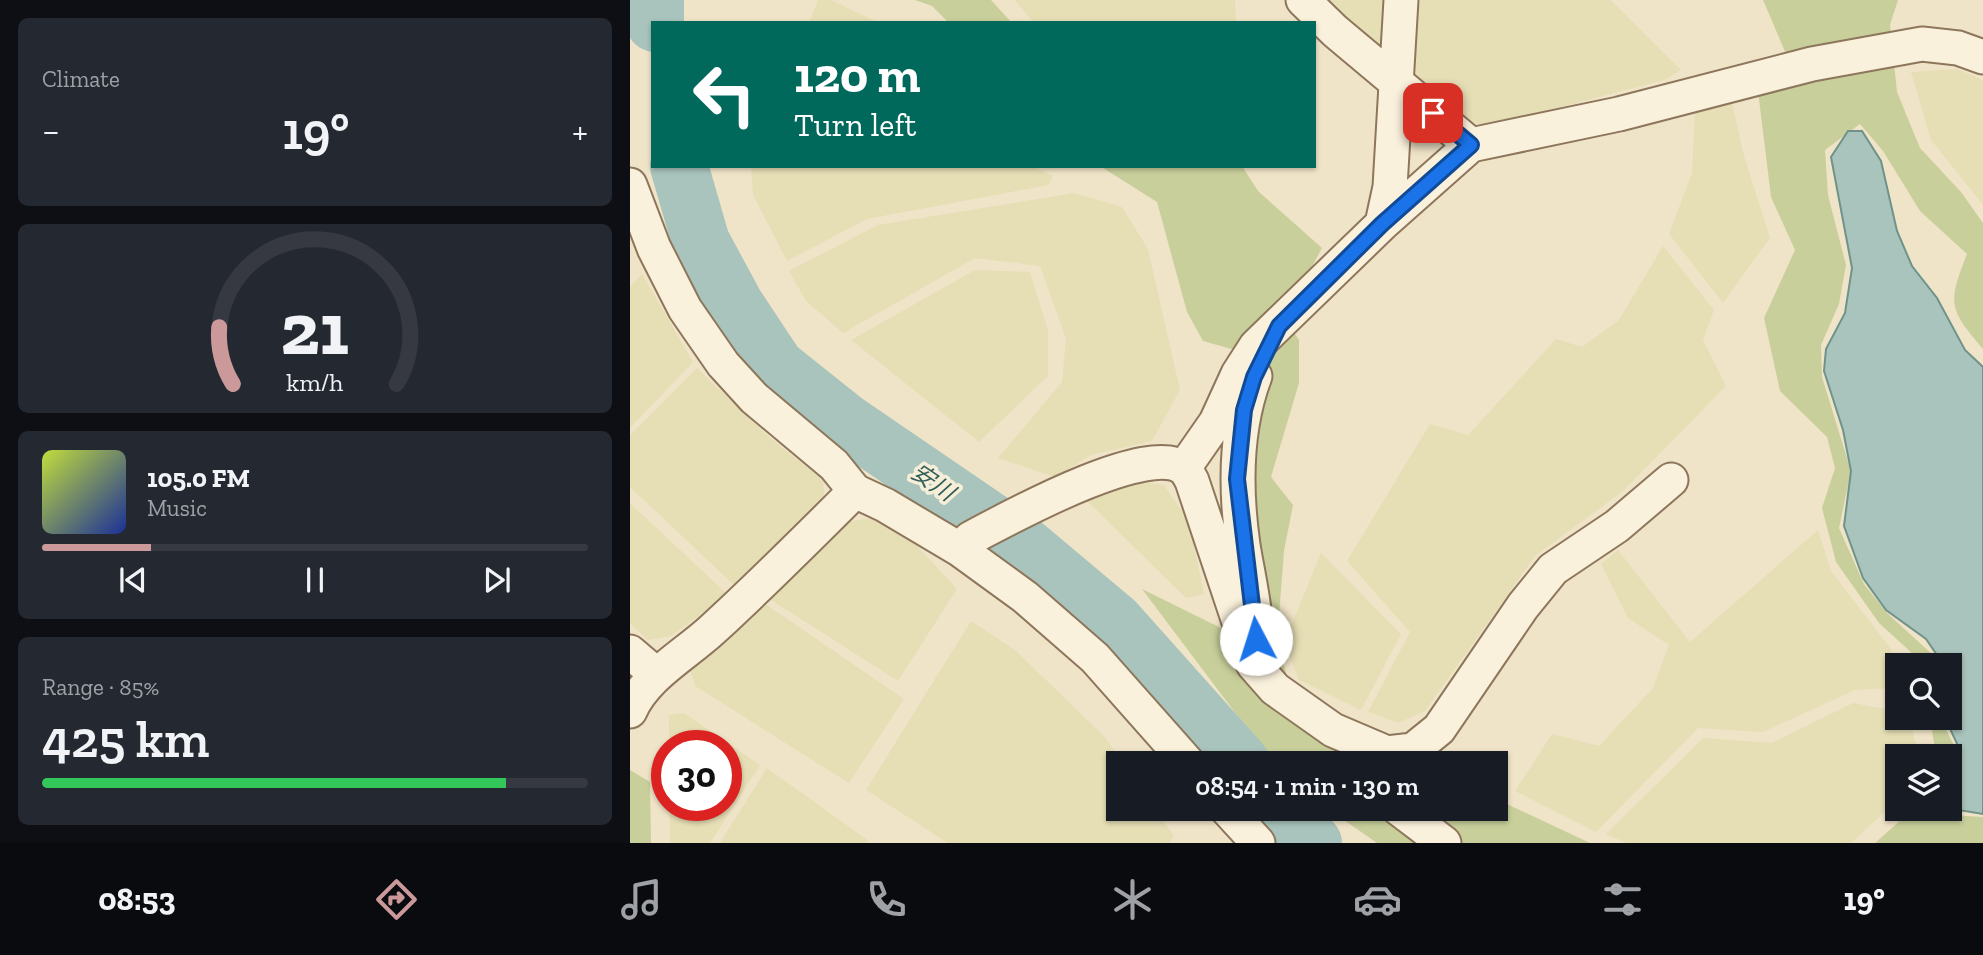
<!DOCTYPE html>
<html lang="en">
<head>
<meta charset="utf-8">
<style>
  body { margin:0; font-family:"Zilla Slab","Noto Sans JP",serif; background:#242831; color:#f1f3f6; height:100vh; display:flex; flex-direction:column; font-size:26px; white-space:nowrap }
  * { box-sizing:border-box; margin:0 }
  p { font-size:23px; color:#9ea1a6 }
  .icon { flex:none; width:38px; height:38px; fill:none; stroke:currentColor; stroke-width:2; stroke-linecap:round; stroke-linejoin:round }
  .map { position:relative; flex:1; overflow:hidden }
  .sheet { display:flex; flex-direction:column; gap:18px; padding:18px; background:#0d0f14; width:630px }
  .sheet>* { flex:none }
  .hud { position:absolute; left:21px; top:21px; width:665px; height:147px; border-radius:0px; box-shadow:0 2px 5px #0004; background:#00695c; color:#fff; overflow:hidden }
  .buttons { position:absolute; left:1255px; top:653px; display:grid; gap:14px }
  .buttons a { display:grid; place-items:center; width:77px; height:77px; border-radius:0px; background:#171b24; box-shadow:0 2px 5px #0004; font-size:35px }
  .speed { position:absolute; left:21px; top:730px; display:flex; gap:14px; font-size:35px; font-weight:700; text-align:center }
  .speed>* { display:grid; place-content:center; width:91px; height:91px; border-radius:50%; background:#171b24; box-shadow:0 2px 5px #0004; line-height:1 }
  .speed .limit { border:10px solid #d22; background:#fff; color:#111 }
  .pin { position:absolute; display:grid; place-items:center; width:60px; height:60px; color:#fff; margin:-30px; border-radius:14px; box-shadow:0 4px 10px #0006 }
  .me { position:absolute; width:77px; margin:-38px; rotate:355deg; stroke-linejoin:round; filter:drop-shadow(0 0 5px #0008) }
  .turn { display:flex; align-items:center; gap:24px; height:147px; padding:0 28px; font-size:32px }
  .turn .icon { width:91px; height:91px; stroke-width:2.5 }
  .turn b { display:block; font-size:49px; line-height:60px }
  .big { font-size:52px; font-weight:600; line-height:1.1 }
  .sheet .tile { flex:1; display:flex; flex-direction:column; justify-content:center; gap:10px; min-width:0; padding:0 24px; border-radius:10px; background:#242831 }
  .sheet .dial { align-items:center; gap:0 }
  .dial svg { height:182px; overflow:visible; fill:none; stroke:#363941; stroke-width:7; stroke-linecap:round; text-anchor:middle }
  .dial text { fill:#f1f3f6; stroke:none }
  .song { display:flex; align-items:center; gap:21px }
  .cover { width:84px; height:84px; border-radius:10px; background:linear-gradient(135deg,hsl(70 70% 55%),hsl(230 70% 35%)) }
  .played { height:7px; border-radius:4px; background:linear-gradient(90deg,#cc999b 20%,#363941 20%) }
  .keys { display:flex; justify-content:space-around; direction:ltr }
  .heat { display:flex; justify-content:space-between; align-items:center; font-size:38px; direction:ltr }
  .charge { height:10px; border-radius:5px; background:linear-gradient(90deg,#34c759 85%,#363941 0) }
  .trip { position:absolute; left:476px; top:751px; width:402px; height:70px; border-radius:0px; background:#171b24; box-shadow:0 2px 5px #0004; font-weight:600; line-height:70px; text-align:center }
  .menu { display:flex; height:112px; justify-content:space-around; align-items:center; background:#090b0e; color:#9ea1a6 }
  .menu .icon { width:49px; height:49px }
  .menu .on { color:#cc999b }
  .menu b { font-size:32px; color:#f1f3f6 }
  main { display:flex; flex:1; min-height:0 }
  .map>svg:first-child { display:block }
</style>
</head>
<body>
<main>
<section class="sheet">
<div class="tile"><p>Climate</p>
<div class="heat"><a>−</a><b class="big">19°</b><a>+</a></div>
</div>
<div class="tile dial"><svg viewBox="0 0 100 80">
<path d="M14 69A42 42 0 1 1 86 69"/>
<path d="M14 69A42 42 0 0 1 8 44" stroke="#cc999b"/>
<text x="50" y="56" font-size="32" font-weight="700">21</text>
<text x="50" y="72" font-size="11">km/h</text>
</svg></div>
<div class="tile">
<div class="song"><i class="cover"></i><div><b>105.0 FM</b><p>Music</p></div></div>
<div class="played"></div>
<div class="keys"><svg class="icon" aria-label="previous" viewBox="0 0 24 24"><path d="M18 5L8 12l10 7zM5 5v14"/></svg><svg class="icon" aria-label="pause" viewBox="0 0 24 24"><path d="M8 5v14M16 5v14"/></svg><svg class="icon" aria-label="next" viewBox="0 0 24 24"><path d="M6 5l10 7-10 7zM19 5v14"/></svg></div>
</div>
<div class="tile"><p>Range · 85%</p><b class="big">425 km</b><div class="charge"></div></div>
</section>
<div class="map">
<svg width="1353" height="843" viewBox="0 0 1353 843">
  <rect width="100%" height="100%" fill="#f0e4c8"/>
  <path fill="#e6deb5" d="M 188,0 L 201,0 L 249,23 L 179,23 Z
    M 385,0 L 605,0 L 606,23 L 404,23 Z
    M 696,0 L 760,0 L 758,45 L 744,46 Z
    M 790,0 L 981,0 L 1051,70 L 1034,80 L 863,125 L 846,124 L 789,85 L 782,69 Z
    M 1327,69 L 1353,80 L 1353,205 L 1301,140 L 1281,72 Z
    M 1102,103 L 1114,156 L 1140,238 L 1093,303 L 1039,234 L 1062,173 L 1065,113 Z
    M 121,166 L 402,166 L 423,176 L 419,185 L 237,219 L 157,261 L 123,195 Z
    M 444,193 L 492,207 L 518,249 L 550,390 L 522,441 L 461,455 L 425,477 L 368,458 L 432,382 L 436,339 L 410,266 L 345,258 L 213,333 L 176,301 L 159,271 L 248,225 Z
    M 1033,246 L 1084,310 L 1073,340 L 1096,386 L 993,491 L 905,556 L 795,711 L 768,723 L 738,712 L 780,632 L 717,561 L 800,424 L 838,435 L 926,339 L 952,347 L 989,320 Z
    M 345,270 L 400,272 L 418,330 L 418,376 L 349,442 L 221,340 Z
    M 12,274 L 63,362 L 0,428 L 0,287 Z
    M 67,368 L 139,437 L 193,480 L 194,496 L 145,552 L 105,586 L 0,487 L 0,435 Z
    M 502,481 L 534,485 L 559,521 L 574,594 L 556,598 L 457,501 Z
    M 0,503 L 98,595 L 41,636 L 18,640 L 0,623 Z
    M 243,518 L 276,534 L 327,589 L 268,681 L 138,598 L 213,522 Z
    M 1188,530 L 1201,571 L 1261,649 L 1267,688 L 1225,690 L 1133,732 L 1068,728 L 966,832 L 885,791 L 922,734 L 969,746 L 1023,688 L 1039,645 L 998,618 L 971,564 L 988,550 L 1060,642 Z
    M 691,553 L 771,634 L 731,710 L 669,680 L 654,643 Z
    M 134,603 L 274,699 L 219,783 L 65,686 L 58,664 Z
    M 341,621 L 385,650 L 475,737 L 493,763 L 488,763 L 488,808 L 525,809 L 544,836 L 540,843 L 318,843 L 236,790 Z
    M 1223,703 L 1267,711 L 1267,718 L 1279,718 L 1289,754 L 1267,756 L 1267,801 L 1221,843 L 997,843 L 976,834 L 1073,738 L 1142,743 Z
    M 54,713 L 130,765 L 80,843 L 40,843 L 40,805 L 96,805 L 96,746 L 39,745 L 39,715 Z
    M 137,768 L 239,841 L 237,843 L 90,843 Z"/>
  <path fill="#c9cf9b" d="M 285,0 L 361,0 L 382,23 L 319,23 L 302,6 Z
    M 1133,0 L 1268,0 L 1260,25 L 1267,92 L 1290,148 L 1331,192 L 1353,223 L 1353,349 C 1319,309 1317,304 1337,254 L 1290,211 L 1253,151 L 1230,124 L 1195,150 L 1198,195 L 1216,265 L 1209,304 L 1191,345 L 1192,377 L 1221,471 L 1209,528 L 1234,584 L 1257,613 L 1303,655 L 1304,665 L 1286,665 L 1283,654 L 1249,623 L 1206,562 L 1192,508 L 1205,468 L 1197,437 L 1150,391 L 1134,318 L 1165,250 L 1141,197 L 1128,91 L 1165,75 Z
    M 470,166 L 612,166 L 628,191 L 692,248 L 654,318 L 669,340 L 669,383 L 641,477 L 663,505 L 654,551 L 647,642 L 659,683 L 659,707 L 792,763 L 643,763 L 512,589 L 593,629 L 611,603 L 596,473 L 638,365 L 605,350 L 573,341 L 557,312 L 527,202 Z
    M 1300,718 L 1310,718 L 1327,751 L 1320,790 L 1320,756 L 1306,756 Z
    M 0,770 L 20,782 L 21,843 L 0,843 Z
    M 866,799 L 960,843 L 747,843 L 698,809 L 866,808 Z
    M 1320,808 L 1321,815 L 1353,817 L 1353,843 L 1245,843 L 1283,809 Z"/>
  <path fill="#a9c4bc" stroke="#6f938a" stroke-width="2" d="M 1218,131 L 1232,131 L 1251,161 L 1267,231 L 1282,266 L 1307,298 L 1335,350 L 1353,367 L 1353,814 L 1322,809 L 1322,784 L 1330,750 L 1315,718 L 1320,718 L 1320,665 L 1309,665 L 1309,658 L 1296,639 L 1256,610 L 1233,578 L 1214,526 L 1221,471 L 1213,430 L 1194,371 L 1196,349 L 1215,313 L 1222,268 L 1201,157 Z"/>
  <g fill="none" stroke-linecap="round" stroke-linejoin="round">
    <path stroke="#a9c4bc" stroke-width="58" d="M 25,0 L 25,23
      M 49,166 L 71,242 L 105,305 L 146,367 L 215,422 L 385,538 L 485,622 L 611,763
      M 651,808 L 683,843"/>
    <g stroke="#8d765c" stroke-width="37">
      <path id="minor" d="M 673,0 L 705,31 L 841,145
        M 0,185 L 24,248 L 55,309 L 93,364 L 124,398 L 204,465 L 225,491 L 255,505 L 329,549 L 395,597 L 465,658 L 558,763
        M 752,224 L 760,187 L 771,0
        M 625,376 C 605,429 605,489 613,545 C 617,570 623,595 625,619
        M 554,468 L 586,422 L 608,374 L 626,346 L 752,224 L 841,145 L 989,114 L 1182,64 L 1292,44 L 1328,48 L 1353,57
        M 329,549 L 341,538 C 377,519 518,441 553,468 C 557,471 560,477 562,481 L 623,664 L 645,689 L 703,730 L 757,753 L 783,750 L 809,729 L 893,606 L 923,569 L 987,526 L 1041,480
        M 0,652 L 27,675
        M 0,711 C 15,676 55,655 83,629 C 131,585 178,538 225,491
        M 596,808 L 628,843
        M 768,808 L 814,843"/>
    </g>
    <use href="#minor" stroke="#faf1dc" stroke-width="33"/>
  </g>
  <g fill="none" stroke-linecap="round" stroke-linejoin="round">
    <g stroke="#114b97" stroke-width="18">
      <path id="route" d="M 626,639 L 607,479 L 614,410 L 624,377 L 649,326 L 752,224 L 841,145 L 803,113"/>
    </g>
    <use href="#route" stroke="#1a73e8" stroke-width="12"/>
  </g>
  <g text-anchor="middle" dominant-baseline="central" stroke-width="7" stroke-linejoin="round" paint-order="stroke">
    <g font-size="23" font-style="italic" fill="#2f5d5a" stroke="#f7eed8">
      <text transform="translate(303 482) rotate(34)">安川</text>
    </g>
  </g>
</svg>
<div class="buttons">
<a><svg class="icon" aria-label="search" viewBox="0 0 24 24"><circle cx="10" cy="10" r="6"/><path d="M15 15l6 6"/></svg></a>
<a><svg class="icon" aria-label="layers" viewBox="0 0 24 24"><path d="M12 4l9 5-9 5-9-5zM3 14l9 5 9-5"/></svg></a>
</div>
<div class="speed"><div class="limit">30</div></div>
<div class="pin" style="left:803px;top:113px;background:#d93025"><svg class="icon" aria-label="arrive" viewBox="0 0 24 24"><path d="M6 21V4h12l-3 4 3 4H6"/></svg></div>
<svg class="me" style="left:626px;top:639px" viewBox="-20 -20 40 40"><circle r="19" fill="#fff"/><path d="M0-13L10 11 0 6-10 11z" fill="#1a73e8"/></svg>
<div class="trip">08:54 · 1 min · 130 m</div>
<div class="hud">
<div class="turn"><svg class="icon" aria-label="left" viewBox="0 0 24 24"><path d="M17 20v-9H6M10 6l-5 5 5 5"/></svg><div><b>120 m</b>Turn left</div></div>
</div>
</div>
</main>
<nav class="menu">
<b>08:53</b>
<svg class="icon on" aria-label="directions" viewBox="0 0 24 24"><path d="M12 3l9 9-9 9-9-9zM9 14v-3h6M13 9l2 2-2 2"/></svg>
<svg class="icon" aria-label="music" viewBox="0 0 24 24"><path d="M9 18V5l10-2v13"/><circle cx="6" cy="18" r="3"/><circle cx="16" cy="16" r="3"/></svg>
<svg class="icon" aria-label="phone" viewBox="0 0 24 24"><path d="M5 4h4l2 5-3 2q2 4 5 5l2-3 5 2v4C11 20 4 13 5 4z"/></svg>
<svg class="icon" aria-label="climate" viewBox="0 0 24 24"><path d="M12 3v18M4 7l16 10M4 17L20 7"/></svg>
<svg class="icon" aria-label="car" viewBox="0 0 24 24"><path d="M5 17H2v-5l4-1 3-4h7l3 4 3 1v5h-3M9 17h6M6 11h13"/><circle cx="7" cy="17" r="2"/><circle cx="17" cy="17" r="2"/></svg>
<svg class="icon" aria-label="filters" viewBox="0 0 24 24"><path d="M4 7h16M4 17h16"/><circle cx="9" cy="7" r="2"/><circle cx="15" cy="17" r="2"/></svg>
<b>19°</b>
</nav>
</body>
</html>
